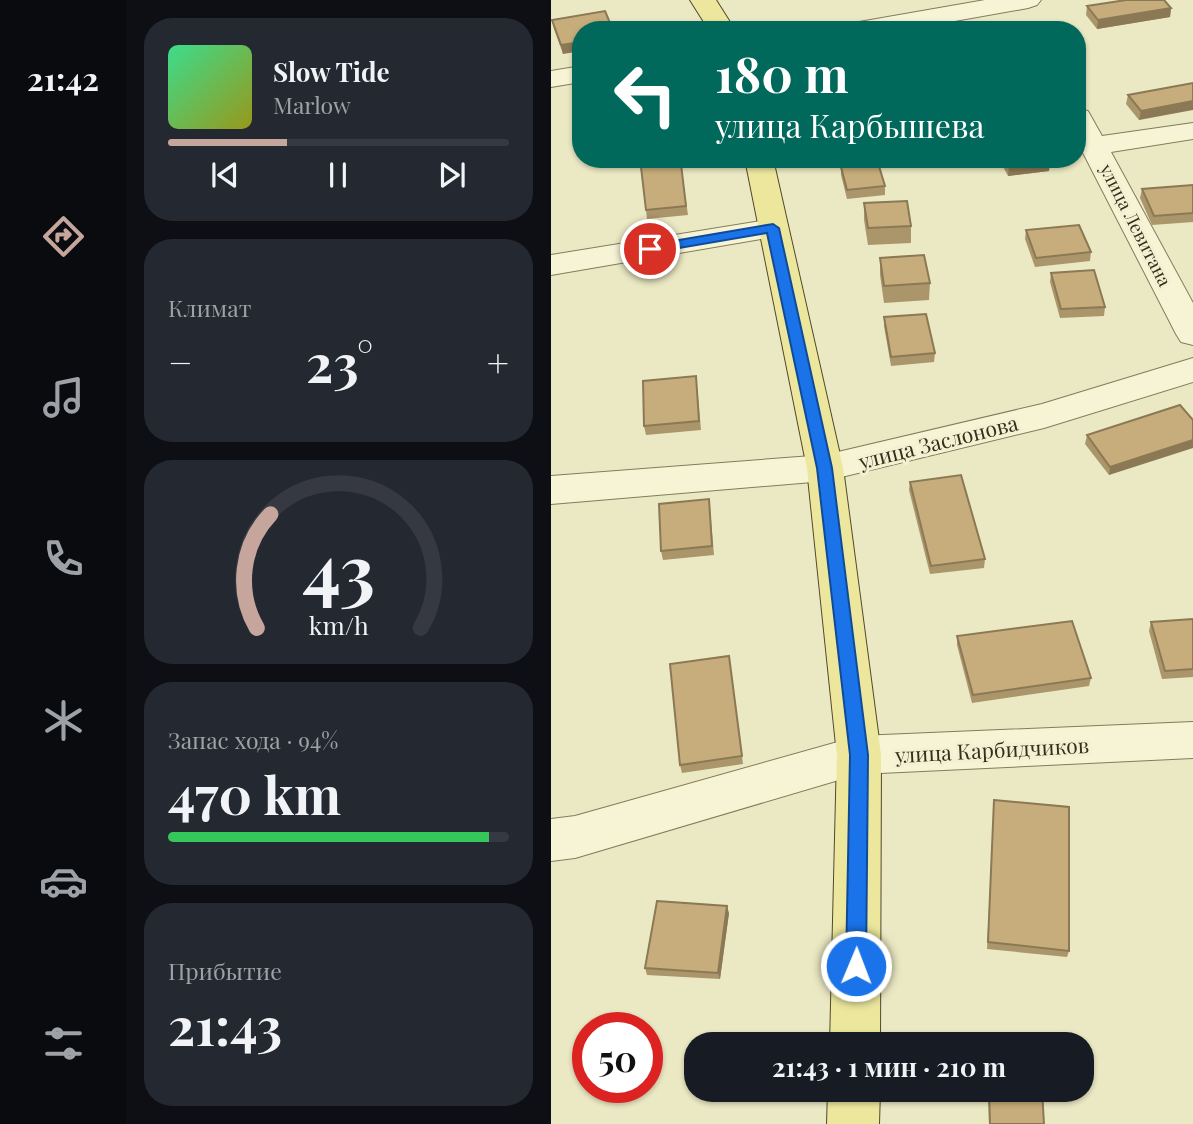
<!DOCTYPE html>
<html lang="ru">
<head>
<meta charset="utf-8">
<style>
  body { margin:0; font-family:"Playfair Display",serif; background:#242831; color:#f1f3f6; height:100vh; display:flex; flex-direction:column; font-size:26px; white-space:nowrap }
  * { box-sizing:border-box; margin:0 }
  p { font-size:23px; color:#9ea1a6 }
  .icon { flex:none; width:38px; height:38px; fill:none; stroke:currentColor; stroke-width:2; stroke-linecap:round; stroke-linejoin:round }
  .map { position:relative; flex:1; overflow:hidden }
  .side { display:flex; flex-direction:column; gap:18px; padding:18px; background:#0d0f14; width:425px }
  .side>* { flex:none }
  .banner { position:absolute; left:21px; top:21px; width:514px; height:147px; border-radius:28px; box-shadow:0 2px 5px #0004; background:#00695c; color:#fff; overflow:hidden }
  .speed { position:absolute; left:21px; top:1012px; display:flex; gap:14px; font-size:35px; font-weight:700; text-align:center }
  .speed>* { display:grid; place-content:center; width:91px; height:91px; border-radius:50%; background:#171b24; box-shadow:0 2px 5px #0004; line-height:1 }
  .speed .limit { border:10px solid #d22; background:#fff; color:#111 }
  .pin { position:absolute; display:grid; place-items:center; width:60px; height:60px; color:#fff; margin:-30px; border:4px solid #fff; border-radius:50%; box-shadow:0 2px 7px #0007 }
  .me { position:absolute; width:77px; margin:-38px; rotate:1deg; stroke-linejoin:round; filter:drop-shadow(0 0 5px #0008) }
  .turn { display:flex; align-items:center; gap:24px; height:147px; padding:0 28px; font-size:32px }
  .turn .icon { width:91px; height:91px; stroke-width:2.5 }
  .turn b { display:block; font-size:49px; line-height:60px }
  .big { font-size:52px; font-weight:700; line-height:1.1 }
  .side .card { flex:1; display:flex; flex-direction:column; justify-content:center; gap:10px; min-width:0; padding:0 24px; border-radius:28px; background:#242831 }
  .side .dial { align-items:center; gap:0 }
  .dial svg { height:182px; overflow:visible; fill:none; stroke:#363941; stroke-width:7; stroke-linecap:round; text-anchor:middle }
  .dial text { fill:#f1f3f6; stroke:none }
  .song { display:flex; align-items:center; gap:21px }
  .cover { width:84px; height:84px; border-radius:10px; background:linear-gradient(135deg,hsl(150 70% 55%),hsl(60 70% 35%)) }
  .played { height:7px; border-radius:4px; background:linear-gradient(90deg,#c5a59c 35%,#363941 35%) }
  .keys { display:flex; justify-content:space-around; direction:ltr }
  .heat { display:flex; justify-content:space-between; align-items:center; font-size:38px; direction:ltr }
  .charge { height:10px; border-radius:5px; background:linear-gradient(90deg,#34c759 94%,#363941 0) }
  .trip { position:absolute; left:133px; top:1032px; width:410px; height:70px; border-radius:28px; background:#171b24; box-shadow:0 2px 5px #0004; font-weight:700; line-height:70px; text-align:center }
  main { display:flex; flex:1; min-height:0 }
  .tabs { display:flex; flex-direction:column; width:126px; justify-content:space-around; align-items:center; background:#090b0e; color:#9ea1a6 }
  .tabs .icon { width:49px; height:49px }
  .tabs .on { color:#c5a59c }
  .tabs b { font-size:32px; color:#f1f3f6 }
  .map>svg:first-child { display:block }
</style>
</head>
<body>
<main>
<nav class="tabs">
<b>21:42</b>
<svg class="icon on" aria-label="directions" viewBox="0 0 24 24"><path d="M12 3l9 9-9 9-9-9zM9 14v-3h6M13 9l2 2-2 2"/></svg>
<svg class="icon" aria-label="music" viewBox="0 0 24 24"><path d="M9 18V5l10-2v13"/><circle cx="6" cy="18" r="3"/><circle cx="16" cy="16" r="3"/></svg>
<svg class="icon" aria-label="phone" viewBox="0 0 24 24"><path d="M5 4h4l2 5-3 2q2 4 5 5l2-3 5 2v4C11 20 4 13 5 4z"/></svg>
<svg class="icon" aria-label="climate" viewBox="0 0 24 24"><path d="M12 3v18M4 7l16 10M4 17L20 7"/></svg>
<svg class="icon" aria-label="car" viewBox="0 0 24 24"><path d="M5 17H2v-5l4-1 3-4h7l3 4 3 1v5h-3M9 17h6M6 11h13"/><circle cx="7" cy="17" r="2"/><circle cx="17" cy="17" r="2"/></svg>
<svg class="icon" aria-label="filters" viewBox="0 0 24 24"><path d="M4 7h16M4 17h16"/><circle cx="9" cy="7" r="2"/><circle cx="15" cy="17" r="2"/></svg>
</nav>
<section class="side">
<div class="card">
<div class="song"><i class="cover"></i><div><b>Slow Tide</b><p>Marlow</p></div></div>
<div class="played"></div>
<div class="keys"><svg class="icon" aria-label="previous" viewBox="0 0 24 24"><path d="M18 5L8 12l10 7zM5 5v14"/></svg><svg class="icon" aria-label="pause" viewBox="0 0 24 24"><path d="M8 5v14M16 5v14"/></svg><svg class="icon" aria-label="next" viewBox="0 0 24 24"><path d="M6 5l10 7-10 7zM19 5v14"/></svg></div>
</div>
<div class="card"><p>Климат</p>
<div class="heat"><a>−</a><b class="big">23°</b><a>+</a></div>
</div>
<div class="card dial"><svg viewBox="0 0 100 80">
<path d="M14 69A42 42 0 1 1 86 69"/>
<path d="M14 69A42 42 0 0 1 20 19" stroke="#c5a59c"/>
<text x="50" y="56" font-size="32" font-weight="700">43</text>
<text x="50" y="72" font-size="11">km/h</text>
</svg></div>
<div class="card"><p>Запас хода · 94%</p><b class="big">470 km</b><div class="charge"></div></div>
<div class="card"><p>Прибытие</p><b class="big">21:43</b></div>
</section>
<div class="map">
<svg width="642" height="1124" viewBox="0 0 642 1124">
  <rect width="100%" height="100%" fill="#ebe9c3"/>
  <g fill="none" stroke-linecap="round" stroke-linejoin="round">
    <g stroke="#847b5b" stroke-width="2">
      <path id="minor" d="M 434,0 L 490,0 L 486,5 L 477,8 L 353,30 L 295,30 L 299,25 L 308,22 Z
        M 30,66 L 30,82 L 0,87 L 0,71 Z
        M 527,109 L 537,111 L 551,136 L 642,123 L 642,139 L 560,152 L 642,303 L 642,345 L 630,342 L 625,334 L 527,143 Z
        M 222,219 L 233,221 L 237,228 L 233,235 L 0,275 L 0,255 Z
        M 642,358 L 642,382 L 493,428 L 274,481 L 0,504 L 0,476 L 274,455 L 491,404 Z
        M 642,722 L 642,758 L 308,774 L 24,858 L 0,861 L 0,819 L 24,816 L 308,736 Z"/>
    </g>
    <g stroke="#52482f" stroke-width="2">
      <path id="major" d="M 139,0 L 165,0 L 184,30 L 158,30 Z
        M 194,159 L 222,159 L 292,468 L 330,755 L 329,1045 L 279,1045 L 286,755 L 256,468 Z
        M 277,1090 L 329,1090 L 328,1124 L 276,1124 Z"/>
    </g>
    <use href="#minor" fill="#f6f4d5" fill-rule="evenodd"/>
    <use href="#major" fill="#ece79d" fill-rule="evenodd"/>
  </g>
  <path fill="#ab956a" d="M 536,6 L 620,8 L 619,17 L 546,29 L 535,15 Z
    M 1,20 L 62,30 L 12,54 L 3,29 Z
    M 642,83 L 588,120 L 575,104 L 577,95 Z
    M 448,159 L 498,159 L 499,162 L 498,171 L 457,176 Z
    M 130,164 L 137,215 L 96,219 L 95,210 Z
    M 290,167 L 334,186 L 334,195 L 296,199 L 290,175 Z
    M 642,185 L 642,222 L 601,225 L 589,198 L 591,189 Z
    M 313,203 L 360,226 L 360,243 L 317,245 L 313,220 Z
    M 475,230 L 540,252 L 539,261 L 484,267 L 474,239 Z
    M 329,258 L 379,283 L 378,300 L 333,303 L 329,275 Z
    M 500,273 L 554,307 L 553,316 L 509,318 L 499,282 Z
    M 333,317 L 384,353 L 383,362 L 340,366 L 333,326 Z
    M 146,385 L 150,430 L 95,435 L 93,426 Z
    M 642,420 L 558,475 L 534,444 L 536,435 Z
    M 359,482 L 434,559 L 433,568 L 379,574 L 358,490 Z
    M 159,508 L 163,555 L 112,560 L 110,551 Z
    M 642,619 L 642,677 L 611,679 L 598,631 L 600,622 Z
    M 406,636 L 540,678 L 538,686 L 421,703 L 406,645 Z
    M 178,656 L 192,764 L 131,773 L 129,765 Z
    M 443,800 L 518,951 L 516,957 L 436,949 Z
    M 178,913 L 169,979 L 96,975 L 94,968 Z
    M 437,1090 L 491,1090 L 493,1124 L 438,1124 Z"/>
  <path fill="#8b7956" d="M 620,8 L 619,17 L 546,29 L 547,20 Z
    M 30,42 L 30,51 L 12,54 L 10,45 Z
    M 642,101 L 642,110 L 588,120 L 590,111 Z
    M 499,162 L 498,171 L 457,176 L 458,167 Z
    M 642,440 L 642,448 L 558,475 L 559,467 Z
    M 176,906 L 178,913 L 169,979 L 167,973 Z"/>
  <path fill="#c7ad7b" stroke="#8b7956" stroke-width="2" d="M 575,0 L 613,0 L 620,8 L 547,20 L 536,6 Z
    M 54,11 L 62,30 L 30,30 L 30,42 L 10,45 L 1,20 Z
    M 642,83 L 642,101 L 590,111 L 577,95 Z
    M 454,159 L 498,159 L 499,162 L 458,167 Z
    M 327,163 L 334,186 L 296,190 L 290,167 Z
    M 130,164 L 135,206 L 95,210 L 90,167 Z
    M 642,185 L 642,213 L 603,216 L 591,189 Z
    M 356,201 L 360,226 L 317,228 L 313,203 Z
    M 528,225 L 540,252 L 485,258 L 475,230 Z
    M 373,255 L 379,283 L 333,286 L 329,258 Z
    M 543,270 L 554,307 L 510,309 L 500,273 Z
    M 375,314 L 384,353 L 340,357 L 333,317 Z
    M 145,376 L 148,421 L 93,426 L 92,381 Z
    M 629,405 L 642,420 L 642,440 L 559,467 L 536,435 Z
    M 410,475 L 434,559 L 380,566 L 359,482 Z
    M 158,499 L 161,546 L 110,551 L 108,504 Z
    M 642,619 L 642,669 L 614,671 L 600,622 Z
    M 521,621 L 540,678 L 422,695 L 406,636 Z
    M 178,656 L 191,756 L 129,765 L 119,664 Z
    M 443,800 L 518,807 L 518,951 L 437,942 Z
    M 106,901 L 176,906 L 167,973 L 94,968 Z
    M 438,1090 L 491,1090 L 493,1124 L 439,1124 Z"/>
  <path fill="#1a73e8" stroke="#114b97" stroke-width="2" d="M 222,224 L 228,228 L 281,468 L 317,755 L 315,966 L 312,972 L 305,975 L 298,972 L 295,966 L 299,755 L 266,468 L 216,233 L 99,253 L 92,249 L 99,245 Z"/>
  <g text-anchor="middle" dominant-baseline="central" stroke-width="6" stroke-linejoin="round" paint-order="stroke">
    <g font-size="18" fill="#342e1e" stroke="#f3f1d2">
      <text transform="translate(585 225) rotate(63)">улица Левитана</text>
    </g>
    <g font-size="21" fill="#342e1e" stroke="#f3f1d2">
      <text transform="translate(387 441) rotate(-14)">улица Заслонова</text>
      <text transform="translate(441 749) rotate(-3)">улица Карбидчиков</text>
    </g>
  </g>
</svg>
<div class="speed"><div class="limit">50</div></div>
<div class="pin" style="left:99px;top:249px;background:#d93025"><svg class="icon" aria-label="arrive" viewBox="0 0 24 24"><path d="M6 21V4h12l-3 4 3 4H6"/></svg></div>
<svg class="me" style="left:305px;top:966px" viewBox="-20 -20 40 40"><circle r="17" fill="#1a73e8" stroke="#fff" stroke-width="3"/><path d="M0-11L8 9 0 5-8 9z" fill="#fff"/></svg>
<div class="trip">21:43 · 1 мин · 210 m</div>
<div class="banner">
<div class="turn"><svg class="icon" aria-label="left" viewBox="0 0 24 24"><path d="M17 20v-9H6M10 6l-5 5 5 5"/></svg><div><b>180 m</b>улица Карбышева</div></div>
</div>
</div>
</main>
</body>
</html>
